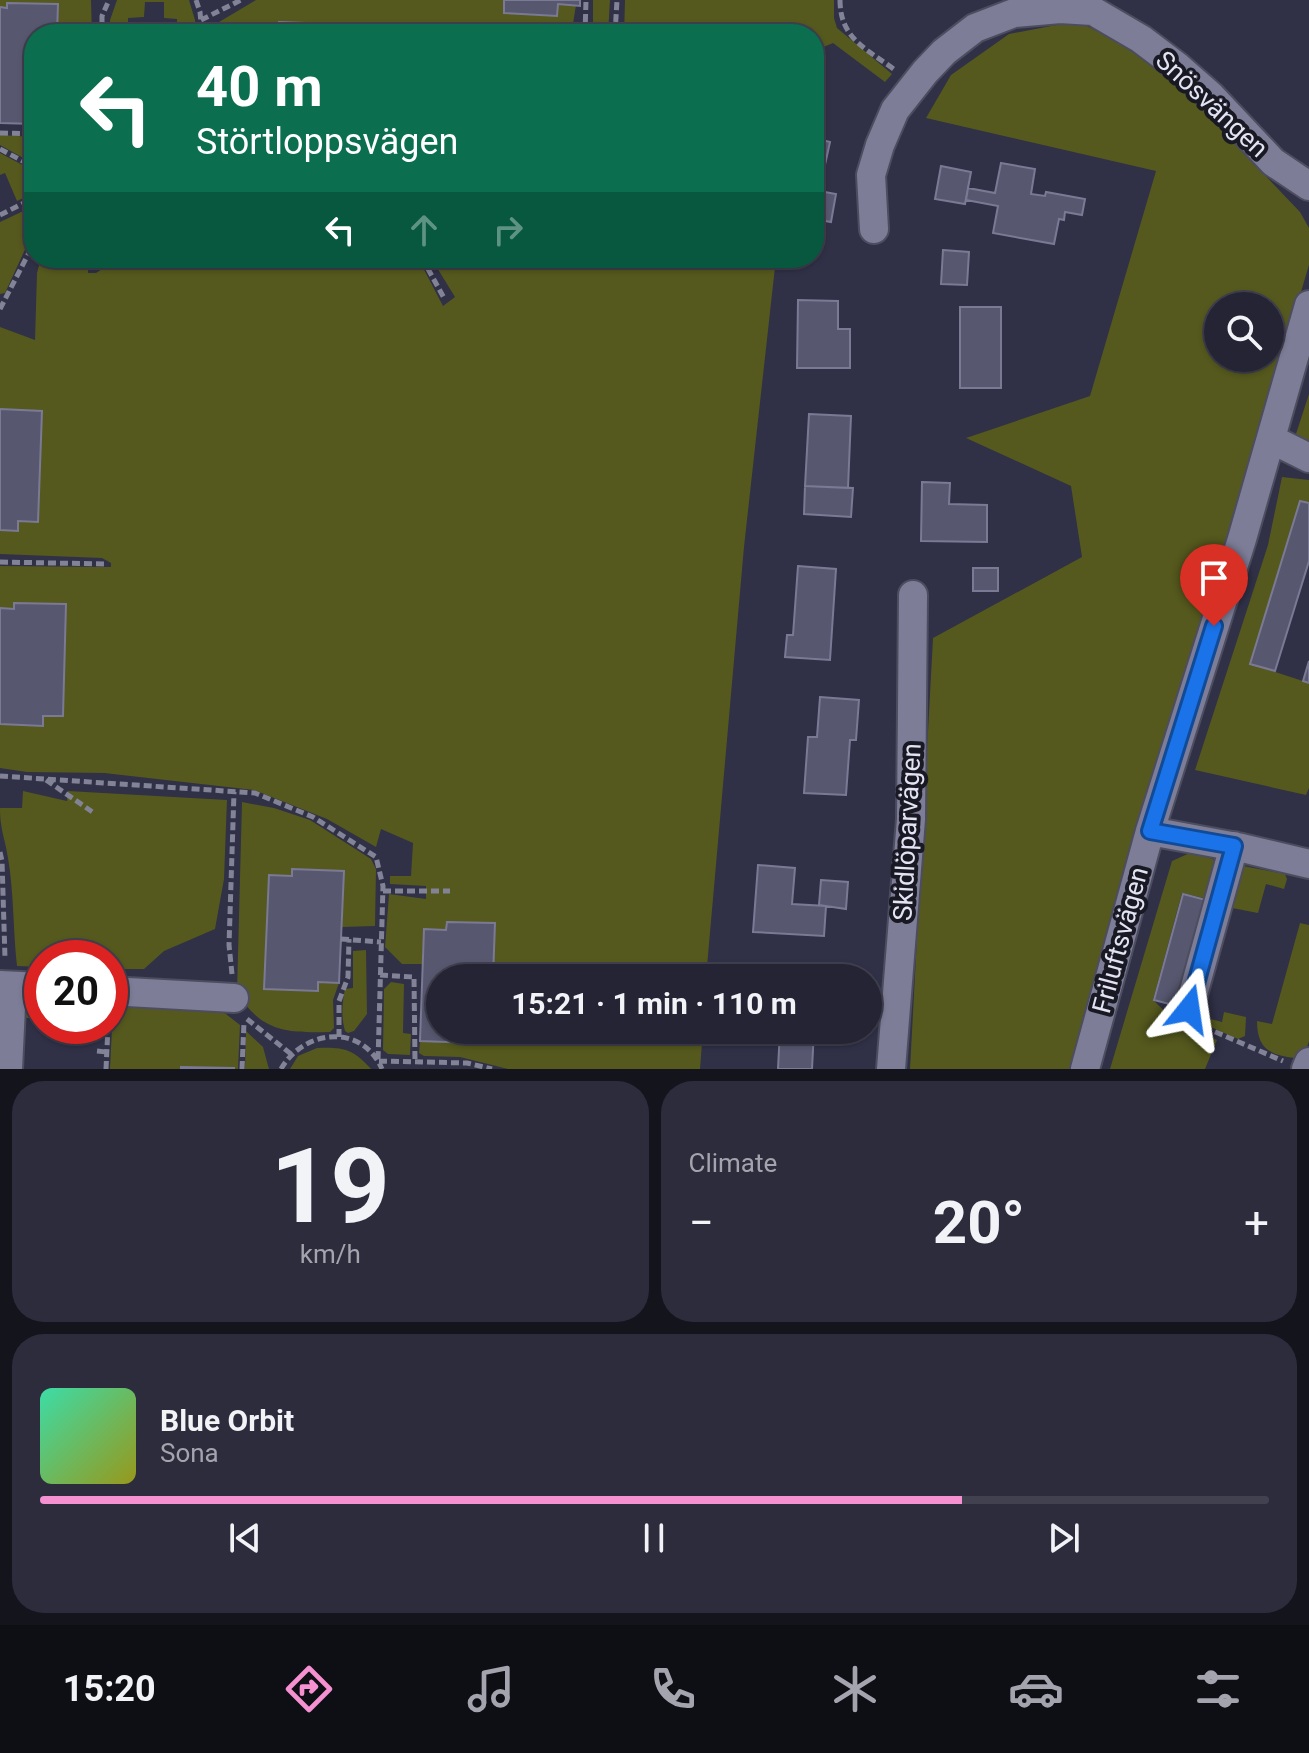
<!DOCTYPE html>
<html lang="en">
<head>
<meta charset="utf-8">
<style>
  body { margin:0; font-family:Roboto,sans-serif; background:#2c2c3d; color:#f1f3f6; height:100vh; display:flex; flex-direction:column; font-size:30px; white-space:nowrap }
  * { box-sizing:border-box; margin:0 }
  p { font-size:26px; color:#a3a4ad }
  .icon { flex:none; width:44px; height:44px; fill:none; stroke:currentColor; stroke-width:2; stroke-linecap:round; stroke-linejoin:round }
  .map { position:relative; height:1069px; overflow:hidden }
  .side { display:flex; flex-direction:column; gap:12px; padding:12px; background:#14141d; flex:1 }
  .side>* { flex:none }
  .top-card { position:absolute; left:24px; top:24px; width:800px; height:244px; border-radius:32px; box-shadow:0 2px 6px #0004,0 0 0 2px #414150; background:#0b6e4f; color:#fff; overflow:hidden }
  .tools { position:absolute; left:1204px; top:292px; display:grid; gap:16px }
  .tools a { display:grid; place-items:center; width:80px; height:80px; border-radius:50%; background:#242435; box-shadow:0 2px 6px #0004,0 0 0 2px #414150; font-size:40px }
  .speed { position:absolute; left:24px; top:940px; display:flex; gap:16px; font-size:40px; font-weight:700; text-align:center }
  .speed>* { display:grid; place-content:center; width:104px; height:104px; border-radius:50%; background:#242435; box-shadow:0 2px 6px #0004,0 0 0 2px #414150; line-height:1 }
  .speed .limit { border:12px solid #d22; background:#fff; color:#111 }
  .pin { position:absolute; display:grid; place-items:center; width:68px; height:68px; color:#fff; margin:-82px -34px; border-radius:50% 50% 50% 0; rotate:-45deg; box-shadow:0 0 8px #0007 }
  .pin .icon { rotate:45deg }
  .me { position:absolute; width:88px; margin:-44px; rotate:15deg; stroke-linejoin:round; filter:drop-shadow(0 0 6px #0008) }
  .turn { display:flex; align-items:center; gap:28px; height:168px; padding:0 40px; font-size:36px }
  .turn .icon { width:104px; height:104px; stroke-width:2.5 }
  .turn b { display:block; font-size:56px; line-height:68px }
  .lanes { display:flex; align-items:center; height:76px; padding:0 40px; background:#0003; justify-content:center; gap:40px; direction:ltr }
  .lanes .off { opacity:.35 }
  .big { font-size:60px; font-weight:700; line-height:1.1 }
  .side .tile { flex:1; display:flex; flex-direction:column; justify-content:center; gap:12px; min-width:0; padding:0 28px; border-radius:32px; background:#2c2c3d }
  .side .dial { align-items:center; gap:0 }
  .dial b { font-size:104px; line-height:1 }
  .song { display:flex; align-items:center; gap:24px }
  .cover { width:96px; height:96px; border-radius:12px; background:linear-gradient(135deg,hsl(160 70% 55%),hsl(60 70% 35%)) }
  .played { height:8px; border-radius:4px; background:linear-gradient(90deg,#f590d1 75%,#414150 75%) }
  .keys { display:flex; justify-content:space-around; direction:ltr }
  .heat { display:flex; justify-content:space-between; align-items:center; font-size:44px; direction:ltr }
  .side .tiles { flex:1; display:grid; gap:12px; grid-template-columns:1fr 1fr }
  .tile:last-child { grid-column:span 2 }
  .trip { position:absolute; left:426px; top:964px; width:456px; height:80px; border-radius:40px; background:#242435; box-shadow:0 2px 6px #0004,0 0 0 2px #414150; font-weight:700; line-height:80px; text-align:center }
  .tab-bar { display:flex; height:128px; justify-content:space-around; align-items:center; background:#0e0e15; color:#a3a4ad }
  .tab-bar .icon { width:56px; height:56px }
  .tab-bar .current { color:#f590d1 }
  .tab-bar b { font-size:36px; color:#f1f3f6 }
  .map>svg:first-child { display:block }
</style>
</head>
<body>
<div class="map">
<svg width="1309" height="1069" viewBox="0 0 1309 1069">
  <rect width="100%" height="100%" fill="#303047"/>
  <path fill="#55591d" fill-rule="evenodd" d="M 0,0 L 91,0 L 92,34 L 57,34 L 58,4 L 8,3 L 7,8 L 0,7 Z
    M 117,0 L 189,0 L 195,20 L 196,34 L 111,34 L 110,20 ZM 145,2 L 164,2 L 164,18 L 177,19 L 177,31 L 128,31 L 128,18 L 144,17 Z
    M 256,0 L 504,0 L 504,13 L 557,16 L 558,4 L 576,5 L 572,30 L 575,34 L 332,34 L 279,23 L 279,30 L 258,29 L 257,34 L 214,34 L 214,25 Z
    M 593,0 L 610,0 L 608,34 L 593,34 Z
    M 625,0 L 834,0 L 834,18 L 837,28 L 892,74 L 885,82 L 833,43 L 814,51 L 814,34 L 624,34 Z
    M 1077,21 L 1167,67 L 1240,149 L 1300,212 L 1309,228 L 1309,265 L 1069,1069 L 910,1069 L 933,638 L 1082,557 L 1071,486 L 966,438 L 1090,396 L 1156,171 L 926,118 L 951,75 L 1009,34 ZM 1218,306 L 1270,306 L 1270,358 L 1218,358 Z
    M 0,135 L 34,137 L 34,164 L 0,145 Z
    M 0,153 L 34,171 L 34,193 L 17,201 L 5,173 L 0,175 Z
    M 34,206 L 34,230 L 5,293 L 0,294 L 0,222 Z
    M 41,258 L 88,258 L 88,273 L 96,273 L 107,266 L 159,268 L 159,258 L 418,258 L 443,306 L 455,297 L 431,258 L 761,258 L 775,267 L 744,547 L 706,978 L 493,978 L 494,923 L 447,922 L 446,930 L 424,929 L 422,964 L 402,964 L 385,947 L 389,894 L 426,899 L 426,886 L 390,884 L 390,876 L 411,876 L 413,843 L 381,829 L 376,847 L 327,819 L 254,790 L 104,773 L 27,772 L 0,768 L 0,724 L 42,726 L 43,716 L 63,716 L 66,605 L 14,603 L 14,609 L 0,608 L 0,566 L 111,567 L 111,563 L 102,558 L 0,554 L 0,530 L 18,531 L 18,521 L 38,521 L 42,411 L 0,409 L 0,327 L 35,340 L 37,273 Z
    M 1309,394 L 1309,452 L 1294,440 Z
    M 1282,477 L 1309,480 L 1309,503 L 1300,501 L 1251,664 L 1309,683 L 1309,788 L 1306,795 L 1195,770 L 1268,545 Z
    M 23,791 L 67,801 L 68,791 L 227,800 L 224,879 L 215,929 L 164,951 L 144,969 L 110,969 L 110,958 L 42,958 L 42,967 L 17,966 C 13,931 14,893 8,858 C 5,838 0,830 0,808 L 22,808 Z
    M 242,802 L 274,808 L 310,820 L 371,859 L 376,869 L 375,926 L 342,927 L 344,871 L 293,869 L 292,876 L 269,875 L 264,989 L 317,991 L 318,982 L 339,983 L 333,1000 L 334,1028 L 330,1032 C 286,1033 261,1032 237,992 Z
    M 1192,852 L 1218,861 L 1208,899 L 1182,893 L 1153,1000 L 1172,1018 L 1217,1040 L 1205,1069 L 1110,1069 L 1172,861 Z
    M 1238,865 L 1285,874 L 1287,879 L 1284,889 L 1266,884 L 1258,913 L 1227,907 Z
    M 1300,923 L 1309,925 L 1309,1041 L 1306,1050 L 1295,1058 C 1269,1055 1257,1048 1257,1021 L 1272,1024 Z
    M 366,950 L 367,1014 L 354,1031 L 348,1033 L 345,1031 C 341,1017 342,1003 345,989 L 353,988 L 353,951 Z
    M 391,982 L 404,984 L 403,1033 L 411,1034 L 410,1055 L 388,1054 L 383,1050 L 384,989 Z
    M 32,999 L 42,999 L 42,1018 L 26,1018 L 25,1037 L 21,1036 L 24,1005 Z
    M 113,1007 L 217,1010 L 226,1014 L 240,1025 L 238,1069 L 182,1067 L 181,1069 L 110,1069 Z
    M 1224,1012 L 1246,1017 L 1245,1036 L 1238,1039 L 1195,1020 L 1196,1015 L 1222,1022 Z
    M 491,1030 L 703,1030 L 700,1069 L 508,1069 L 460,1057 L 424,1056 L 419,1053 L 420,1041 L 472,1043 L 473,1032 L 491,1032 Z
    M 246,1031 L 263,1047 L 269,1069 L 245,1069 Z
    M 317,1048 C 344,1047 353,1049 371,1069 L 290,1069 L 298,1056 Z"/>
  <path fill="#575770" stroke="#7a7a95" stroke-width="2" d="M 504,0 L 580,0 L 580,6 L 558,4 L 557,16 L 504,13 Z
    M 7,3 L 58,4 L 57,34 L 34,34 L 34,124 L 0,123 L 0,7 L 7,8 Z
    M 279,22 L 332,24 L 332,34 L 257,34 L 257,29 L 279,30 Z
    M 814,138 L 830,142 L 821,183 L 814,182 Z
    M 1001,163 L 1035,169 L 1031,194 L 1045,196 L 1046,192 L 1085,199 L 1082,215 L 1065,212 L 1064,220 L 1059,219 L 1054,244 L 993,233 L 998,206 L 966,200 L 968,188 L 995,193 Z
    M 941,166 L 971,172 L 965,204 L 935,199 Z
    M 814,190 L 836,194 L 831,222 L 814,219 Z
    M 943,250 L 969,252 L 967,285 L 941,284 Z
    M 107,258 L 181,258 L 159,258 L 159,268 L 107,266 Z
    M 798,300 L 838,301 L 838,329 L 850,329 L 850,368 L 797,368 Z
    M 960,307 L 1001,307 L 1001,388 L 960,388 Z
    M 0,409 L 42,411 L 38,522 L 18,521 L 18,531 L 0,530 Z
    M 809,414 L 851,416 L 848,488 L 805,486 Z
    M 922,482 L 950,483 L 949,504 L 987,505 L 987,542 L 921,541 Z
    M 805,486 L 853,488 L 851,517 L 804,514 Z
    M 1300,501 L 1309,503 L 1309,561 L 1275,671 L 1250,664 Z
    M 798,566 L 836,569 L 830,660 L 785,657 L 787,635 L 793,635 Z
    M 973,568 L 998,568 L 998,591 L 973,591 Z
    M 14,603 L 66,604 L 63,716 L 43,716 L 43,726 L 0,724 L 0,608 L 14,609 Z
    M 1309,661 L 1309,683 L 1303,681 Z
    M 820,697 L 859,700 L 856,740 L 850,740 L 846,795 L 804,793 L 808,737 L 817,737 Z
    M 758,865 L 795,868 L 792,904 L 826,906 L 824,936 L 753,932 Z
    M 292,869 L 344,871 L 339,983 L 318,982 L 318,991 L 264,989 L 269,875 L 292,876 Z
    M 821,880 L 848,882 L 846,909 L 819,905 Z
    M 1183,894 L 1206,900 L 1177,1006 L 1154,1000 Z
    M 447,922 L 495,923 L 493,978 L 440,978 L 440,1030 L 491,1030 L 491,1033 L 473,1032 L 472,1043 L 420,1041 L 424,929 L 446,930 Z
    M 780,1030 L 814,1030 L 812,1069 L 778,1069 Z
    M 181,1067 L 234,1068 L 234,1069 L 181,1069 Z"/>
  <g fill="none" stroke-linecap="round" stroke-linejoin="round">
    <g stroke="#4d4d60" stroke-width="32">
      <path id="minor" d="M 874,229 L 871,175 L 880,145 L 895,110 L 925,72 L 944,52 L 975,28 L 1014,13 L 1060,9 L 1093,11 L 1141,39 L 1178,67 L 1211,96 L 1273,162 L 1309,186
        M 1271,439 L 1309,458
        M 1150,831 L 1242,848 L 1309,864
        M 0,985 L 42,987
        M 110,991 L 234,998
        M 1189,1009 L 1234,846
        M 8,1069 L 12,986
        M 891,1069 L 911,819 L 913,595
        M 1085,1069 L 1150,831 L 1242,539 L 1309,305
        M 1306,1069 L 1309,1062"/>
    </g>
    <path stroke="#838397" stroke-width="5" stroke-dasharray="8 4" stroke-linecap="butt" d="M 196,0 L 200,12 L 202,34
      M 840,0 C 840,39 867,49 895,70
      M 201,20 L 241,0
      M 102,34 L 102,16 L 109,0
      M 585,34 L 586,0
      M 615,34 L 617,0
      M 0,133 L 34,134
      M 0,149 L 34,167
      M 0,215 L 34,198
      M 422,258 L 444,298
      M 0,309 L 34,243
      M 0,562 L 105,564
      M 0,776 L 255,793 L 313,817 L 376,857 L 383,886 L 378,1061
      M 46,780 L 94,813
      M 0,852 L 2,861 L 5,958
      M 383,891 L 450,891
      M 341,939 L 381,942
      M 232,974 L 229,945 L 234,792
      M 380,975 L 414,977 L 415,1062
      M 247,1019 L 291,1054
      M 1204,1027 L 1283,1061
      M 339,1037 L 339,1001 L 348,977 L 349,939
      M 97,1051 L 106,1052
      M 379,1061 L 467,1063 L 492,1069
      M 106,1069 L 108,1026
      M 242,1069 L 244,1022
      M 281,1069 C 304,1029 362,1023 382,1069"/>
    <use href="#minor" stroke="#7d7d98" stroke-width="28"/>
  </g>
  <g fill="none" stroke-linecap="round" stroke-linejoin="round">
    <g stroke="#114b97" stroke-width="20">
      <path id="route" d="M 1189,1009 L 1234,846 L 1150,831 L 1214,626"/>
    </g>
    <use href="#route" stroke="#1a73e8" stroke-width="14"/>
  </g>
  <g text-anchor="middle" dominant-baseline="central" stroke-width="8" stroke-linejoin="round" paint-order="stroke">
    <g font-size="26" fill="#e3e4f3" stroke="#191924">
      <text transform="translate(1212 104) rotate(43)">Snösvängen</text>
      <text transform="translate(907 832) rotate(-87)">Skidlöparvägen</text>
      <text transform="translate(1120 940) rotate(-75)">Friluftsvägen</text>
    </g>
  </g>
</svg>
<div class="tools">
<a><svg class="icon" aria-label="search" viewBox="0 0 24 24"><circle cx="10" cy="10" r="6"/><path d="M15 15l6 6"/></svg></a>
</div>
<div class="speed"><div class="limit">20</div></div>
<div class="pin" style="left:1214px;top:626px;background:#d93025"><svg class="icon" aria-label="arrive" viewBox="0 0 24 24"><path d="M6 21V4h12l-3 4 3 4H6"/></svg></div>
<svg class="me" style="left:1189px;top:1009px" viewBox="-20 -20 40 40"><path d="M0-17L14 15 0 8-14 15z" fill="#1a73e8" stroke="#fff" stroke-width="4"/></svg>
<div class="trip">15:21 · 1 min · 110 m</div>
<div class="top-card">
<div class="turn"><svg class="icon" aria-label="left" viewBox="0 0 24 24"><path d="M17 20v-9H6M10 6l-5 5 5 5"/></svg><div><b>40 m</b>Störtloppsvägen</div></div>
<div class="lanes"><svg class="icon" aria-label="left" viewBox="0 0 24 24"><path d="M17 20v-9H6M10 6l-5 5 5 5"/></svg><svg class="icon off" aria-label="ahead" viewBox="0 0 24 24"><path d="M12 20V5M6 11l6-6 6 6"/></svg><svg class="icon off" aria-label="right" viewBox="0 0 24 24"><path d="M7 20v-9h11M14 6l5 5-5 5"/></svg></div>
</div>
</div>
<section class="side">
<div class="tiles">
<div class="tile dial"><b>19</b><p>km/h</p></div>
<div class="tile"><p>Climate</p>
<div class="heat"><a>−</a><b class="big">20°</b><a>+</a></div>
</div>
<div class="tile">
<div class="song"><i class="cover"></i><div><b>Blue Orbit</b><p>Sona</p></div></div>
<div class="played"></div>
<div class="keys"><svg class="icon" aria-label="previous" viewBox="0 0 24 24"><path d="M18 5L8 12l10 7zM5 5v14"/></svg><svg class="icon" aria-label="pause" viewBox="0 0 24 24"><path d="M8 5v14M16 5v14"/></svg><svg class="icon" aria-label="next" viewBox="0 0 24 24"><path d="M6 5l10 7-10 7zM19 5v14"/></svg></div>
</div>
</div>
</section>
<nav class="tab-bar">
<b>15:20</b>
<svg class="icon current" aria-label="directions" viewBox="0 0 24 24"><path d="M12 3l9 9-9 9-9-9zM9 14v-3h6M13 9l2 2-2 2"/></svg>
<svg class="icon" aria-label="music" viewBox="0 0 24 24"><path d="M9 18V5l10-2v13"/><circle cx="6" cy="18" r="3"/><circle cx="16" cy="16" r="3"/></svg>
<svg class="icon" aria-label="phone" viewBox="0 0 24 24"><path d="M5 4h4l2 5-3 2q2 4 5 5l2-3 5 2v4C11 20 4 13 5 4z"/></svg>
<svg class="icon" aria-label="climate" viewBox="0 0 24 24"><path d="M12 3v18M4 7l16 10M4 17L20 7"/></svg>
<svg class="icon" aria-label="car" viewBox="0 0 24 24"><path d="M5 17H2v-5l4-1 3-4h7l3 4 3 1v5h-3M9 17h6M6 11h13"/><circle cx="7" cy="17" r="2"/><circle cx="17" cy="17" r="2"/></svg>
<svg class="icon" aria-label="filters" viewBox="0 0 24 24"><path d="M4 7h16M4 17h16"/><circle cx="9" cy="7" r="2"/><circle cx="15" cy="17" r="2"/></svg>
</nav>
</body>
</html>
